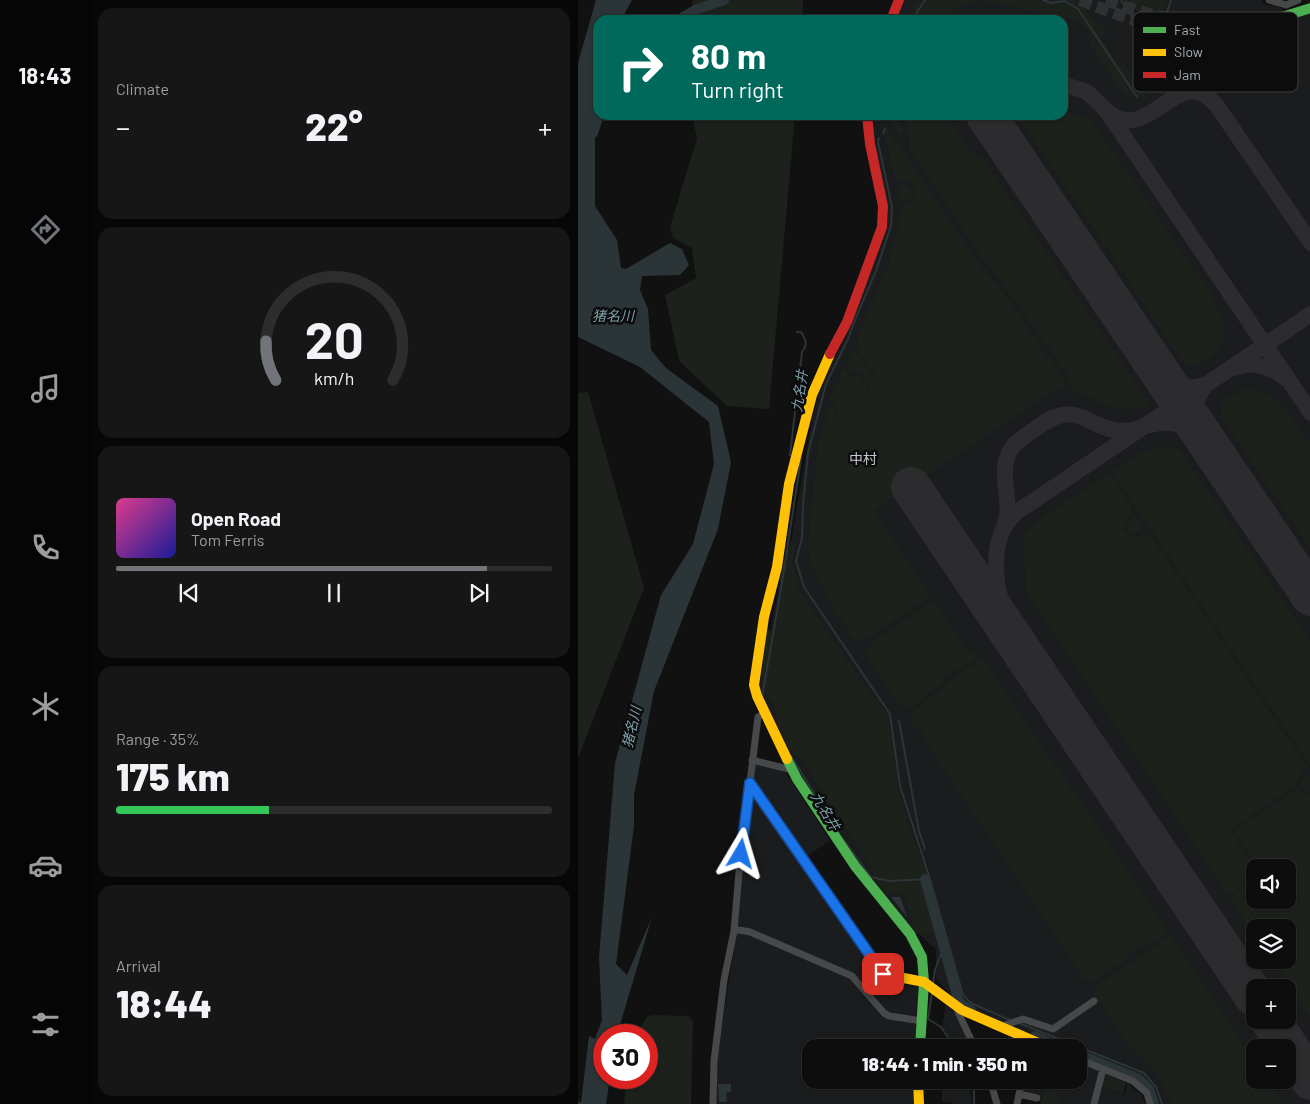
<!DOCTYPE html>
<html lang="en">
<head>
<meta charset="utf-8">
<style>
  body { margin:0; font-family:Barlow,"Noto Sans JP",sans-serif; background:#161617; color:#f1f3f6; height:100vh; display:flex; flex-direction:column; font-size:19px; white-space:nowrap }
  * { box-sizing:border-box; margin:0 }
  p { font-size:16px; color:#9a9c9e }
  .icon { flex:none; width:28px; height:28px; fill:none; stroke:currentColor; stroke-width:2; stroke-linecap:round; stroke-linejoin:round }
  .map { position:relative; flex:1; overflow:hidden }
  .drawer { display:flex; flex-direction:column; gap:8px; padding:8px; background:#070708; width:488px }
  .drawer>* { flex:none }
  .hud { position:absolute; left:15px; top:15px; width:475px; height:105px; border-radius:15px; box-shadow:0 1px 4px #0004,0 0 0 1px #2d2d2e; background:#00695c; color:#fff; overflow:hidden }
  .fabs { position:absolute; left:668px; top:859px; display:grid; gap:10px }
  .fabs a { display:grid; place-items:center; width:50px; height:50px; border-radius:10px; background:#0d0d0e; box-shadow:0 1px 4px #0004,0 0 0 1px #2d2d2e; font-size:25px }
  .speed { position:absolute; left:15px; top:1024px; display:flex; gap:10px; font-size:25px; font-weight:700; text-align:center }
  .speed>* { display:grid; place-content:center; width:65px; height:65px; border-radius:50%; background:#0d0d0e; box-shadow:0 1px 4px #0004,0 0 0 1px #2d2d2e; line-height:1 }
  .speed .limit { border:8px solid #d22; background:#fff; color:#111 }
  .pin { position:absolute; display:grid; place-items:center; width:42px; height:42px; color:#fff; margin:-21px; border-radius:10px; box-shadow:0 2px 8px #0006 }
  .me { position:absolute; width:55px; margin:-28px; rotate:7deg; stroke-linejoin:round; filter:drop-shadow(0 0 4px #0008) }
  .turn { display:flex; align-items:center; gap:18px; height:105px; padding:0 15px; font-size:22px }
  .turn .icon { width:65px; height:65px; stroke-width:2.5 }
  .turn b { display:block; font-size:35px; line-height:42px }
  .big { font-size:38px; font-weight:800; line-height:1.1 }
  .drawer .card { flex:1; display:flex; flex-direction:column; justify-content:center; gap:8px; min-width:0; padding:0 18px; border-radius:15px; background:#161617 }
  .drawer .dial { align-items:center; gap:0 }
  .dial svg { height:130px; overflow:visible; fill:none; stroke:#2d2d2e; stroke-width:7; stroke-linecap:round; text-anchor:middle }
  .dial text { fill:#f1f3f6; stroke:none }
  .song { display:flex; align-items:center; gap:15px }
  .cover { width:60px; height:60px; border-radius:8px; background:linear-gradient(135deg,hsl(330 70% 55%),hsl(240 70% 35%)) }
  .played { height:5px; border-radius:2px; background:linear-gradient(90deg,#717579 85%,#2d2d2e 85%) }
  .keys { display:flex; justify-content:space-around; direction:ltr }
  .heat { display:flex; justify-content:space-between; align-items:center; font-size:28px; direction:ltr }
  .charge { height:8px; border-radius:4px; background:linear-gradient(90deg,#34c759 35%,#2d2d2e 0) }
  .trip { position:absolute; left:224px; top:1039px; width:285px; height:50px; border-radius:15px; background:#0d0d0e; box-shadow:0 1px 4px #0004,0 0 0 1px #2d2d2e; font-weight:800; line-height:50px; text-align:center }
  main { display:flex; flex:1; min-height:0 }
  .dock { display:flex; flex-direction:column; width:90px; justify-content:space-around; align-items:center; background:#050506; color:#9a9c9e }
  .dock .icon { width:35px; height:35px }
  .dock .active { color:#717579 }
  .dock b { font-size:22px; color:#f1f3f6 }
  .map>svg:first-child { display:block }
</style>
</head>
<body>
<main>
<nav class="dock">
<b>18:43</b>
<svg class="icon active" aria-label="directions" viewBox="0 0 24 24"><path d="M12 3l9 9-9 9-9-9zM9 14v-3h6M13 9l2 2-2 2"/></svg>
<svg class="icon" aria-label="music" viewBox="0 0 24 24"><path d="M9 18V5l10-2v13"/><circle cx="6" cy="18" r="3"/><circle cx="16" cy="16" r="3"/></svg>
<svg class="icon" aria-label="phone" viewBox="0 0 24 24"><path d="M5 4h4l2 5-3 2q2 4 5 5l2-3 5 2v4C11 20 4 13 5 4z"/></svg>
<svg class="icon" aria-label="climate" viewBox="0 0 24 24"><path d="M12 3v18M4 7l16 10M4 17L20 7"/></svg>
<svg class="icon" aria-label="car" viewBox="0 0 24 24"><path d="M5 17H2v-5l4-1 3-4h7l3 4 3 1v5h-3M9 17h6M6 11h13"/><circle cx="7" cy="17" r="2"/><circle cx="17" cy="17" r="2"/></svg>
<svg class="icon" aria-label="filters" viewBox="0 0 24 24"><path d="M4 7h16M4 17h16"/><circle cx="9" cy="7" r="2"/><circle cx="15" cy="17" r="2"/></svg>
</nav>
<section class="drawer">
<div class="card"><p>Climate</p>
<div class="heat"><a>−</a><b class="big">22°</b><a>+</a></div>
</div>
<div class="card dial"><svg viewBox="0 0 100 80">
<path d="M14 69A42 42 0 1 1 86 69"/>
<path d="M14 69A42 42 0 0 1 8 45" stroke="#717579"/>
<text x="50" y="56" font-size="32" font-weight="700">20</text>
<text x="50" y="72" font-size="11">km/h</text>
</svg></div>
<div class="card">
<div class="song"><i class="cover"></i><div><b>Open Road</b><p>Tom Ferris</p></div></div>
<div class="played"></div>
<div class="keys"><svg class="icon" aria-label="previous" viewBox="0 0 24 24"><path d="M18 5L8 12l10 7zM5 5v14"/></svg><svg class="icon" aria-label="pause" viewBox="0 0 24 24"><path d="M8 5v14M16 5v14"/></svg><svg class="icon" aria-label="next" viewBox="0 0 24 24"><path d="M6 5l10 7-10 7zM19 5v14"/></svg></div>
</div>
<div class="card"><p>Range · 35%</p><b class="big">175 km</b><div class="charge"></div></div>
<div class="card"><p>Arrival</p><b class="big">18:44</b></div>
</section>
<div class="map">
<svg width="733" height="1104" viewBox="0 0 733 1104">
  <rect width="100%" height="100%" fill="#111112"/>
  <path fill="#1b1c1d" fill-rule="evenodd" d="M 326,0 L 550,0 L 575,37 L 588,0 L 685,0 L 684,4 L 704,8 L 705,11 L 732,13 L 732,1104 L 575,1104 L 569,1088 L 565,1083 L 560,1079 L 500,1055 L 500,1048 L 481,1047 L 393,1012 L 384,1007 L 358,979 L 358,949 L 332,927 L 306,899 L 231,794 L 181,691 L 197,607 L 213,541 L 235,415 L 244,384 L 266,339 L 283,293 L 293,272 L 310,220 L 310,207 L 293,134 L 293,115 L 485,115 L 485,20 L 318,20 ZM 676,868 L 709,868 L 709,900 L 676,900 ZM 676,928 L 709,928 L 709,960 L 676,960 ZM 676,988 L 709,988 L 709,1020 L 676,1020 ZM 676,1048 L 709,1048 L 709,1080 L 676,1080 Z
    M 180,764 L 208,773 L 252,840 L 227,858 L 175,783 L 176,767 Z
    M 178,796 L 297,969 L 302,980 L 339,987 L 340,990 L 342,990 L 341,1016 L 339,1018 L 310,1013 L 283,980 L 273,972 L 158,924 L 173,797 Z
    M 159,932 L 171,935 L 270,978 L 277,982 L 303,1016 L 310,1019 L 339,1024 L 339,1047 L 232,1048 L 232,1080 L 336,1080 L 337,1104 L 137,1104 L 138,1061 Z
    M 368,1005 L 377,1012 L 393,1042 L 378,1047 L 364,1027 Z
    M 500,1062 L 520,1070 L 522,1072 L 513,1104 L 479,1104 L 474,1091 L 477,1080 L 500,1080 Z
    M 446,1080 L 471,1080 L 465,1097 L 443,1093 Z
    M 364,1083 L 392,1083 L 394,1104 L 373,1104 L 373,1102 L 364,1102 Z
    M 550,1083 L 564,1096 L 567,1104 L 518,1104 L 523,1086 L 546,1094 Z"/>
  <path fill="#1c211c" d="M 115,0 L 225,0 L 225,20 L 111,20 Z
    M 339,0 L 498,0 L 514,17 L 529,29 L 529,31 L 525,32 L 523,38 L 541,65 L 547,64 L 560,84 L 565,87 L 585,79 L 587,82 L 566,96 L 560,98 L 548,95 L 542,90 L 511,44 C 515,30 506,24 494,19 L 410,2 L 398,1 L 386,5 L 361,20 L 329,20 Z
    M 551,0 L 588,0 L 576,37 Z
    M 485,110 L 505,116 L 514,121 L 631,290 L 646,321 L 648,336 C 645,344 626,366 617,366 C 611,366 607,362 603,359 L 439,115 L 485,115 Z
    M 114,115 L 217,115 L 191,409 L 149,406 L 101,361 L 87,295 L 118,278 L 114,248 L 95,238 L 92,227 L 119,138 Z
    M 308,115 L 369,115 L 395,154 L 403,156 L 572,403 L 566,408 L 550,409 L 532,408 L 506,394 L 495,390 L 487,372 L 462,335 L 436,299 L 402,255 L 332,150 L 329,124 L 319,116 Z
    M 311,121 L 315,121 C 323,123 328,129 324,137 Z
    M 307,126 L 323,148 L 394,254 L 431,300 L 487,382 L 489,389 L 473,392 L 296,510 L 353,596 L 289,639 L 279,640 L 275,638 L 256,609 L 246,591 L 233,565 L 231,555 L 231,537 L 240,444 L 251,407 L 253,406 L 258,415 L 261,413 L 252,398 L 266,368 L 271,373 L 270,376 L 271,378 L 280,375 L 291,391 L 293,390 L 281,372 L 274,372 L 272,368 L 274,366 L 273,364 L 270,366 L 269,361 L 276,348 L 296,377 L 297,376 L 298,369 L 294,370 L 280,349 L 280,337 L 311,262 L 321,227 L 323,207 C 334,200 345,197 334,182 L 320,180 L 317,178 L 309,144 L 305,133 Z
    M 322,185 L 328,185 L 334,190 L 334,195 L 331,200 L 323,201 L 320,187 Z
    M 666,389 L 688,392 L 701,402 L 711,413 L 732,444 L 732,548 L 645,419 L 642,408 L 644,401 Z
    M 10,392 L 66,588 L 0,758 L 0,393 Z
    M 586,446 L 602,449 L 732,641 L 732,765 L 534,472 L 559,455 Z
    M 531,474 L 554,509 C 553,518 544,521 546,531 L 555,538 L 571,533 L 728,766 C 726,774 720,776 719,784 L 651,830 L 676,868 L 676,877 L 651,894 L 649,894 L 451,597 L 448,588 L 445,537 C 459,516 508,489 531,474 Z
    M 558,517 L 565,526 L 562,532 L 556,534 L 550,530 L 549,524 L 554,519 Z
    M 213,541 L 219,543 L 214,561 L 220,589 L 281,678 L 311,716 L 320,789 C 326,801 327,815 332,827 C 337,844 345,859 349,876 L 338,878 L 340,882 L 346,881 L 360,934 L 337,934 L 329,903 L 324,893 L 305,894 L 290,862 L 225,762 L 210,748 L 201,727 L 195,703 L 187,697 L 183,688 L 183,679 L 188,630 L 196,631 L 203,570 Z
    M 356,600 L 391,652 L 396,654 L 402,654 L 385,668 L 377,670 L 365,679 L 362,685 L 335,706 L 328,708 L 321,705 L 288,656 L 289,648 L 294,642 Z
    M 404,657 L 591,932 L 576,942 L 564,945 L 553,952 L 545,961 L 519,979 L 511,981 L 505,978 L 354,752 L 343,732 L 334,724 L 333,715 L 335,711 Z
    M 732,776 L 732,791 L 728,791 L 724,787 L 723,781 L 726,776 Z
    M 719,789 L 723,793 L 732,795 L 732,1016 L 694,960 L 709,960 L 709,928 L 676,928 L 676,934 L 651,897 L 676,880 L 676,900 L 709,900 L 709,868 L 680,867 L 657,833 L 657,830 Z
    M 593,935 L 676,1060 L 676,1080 L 690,1080 L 706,1104 L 593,1104 L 579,1075 L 549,1044 L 516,995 L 516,988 Z
    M 74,1015 L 111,1016 L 115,1021 L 113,1104 L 46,1104 L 49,1078 L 69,1078 L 69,1035 L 58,1035 L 69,1017 Z
    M 527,1074 L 548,1083 L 545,1093 L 523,1086 Z
    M 471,1080 L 479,1080 L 477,1091 L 483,1104 L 462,1104 L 467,1088 L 469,1088 Z"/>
  <path fill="#2b3537" d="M 18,0 L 54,0 L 43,20 L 20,20 L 20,113 L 17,135 L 17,206 L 39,240 L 43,268 L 48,269 L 92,243 L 104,249 L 111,265 L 102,275 L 64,276 L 62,290 L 70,309 L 73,350 L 88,368 L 140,406 L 153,462 L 140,529 L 76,691 L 56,795 L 56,826 L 38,964 L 49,975 L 74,917 L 39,1035 L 26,1035 L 26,1078 L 32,1078 L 28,1104 L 0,1104 L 0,1101 L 3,1103 L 11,1036 L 17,1039 L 24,1020 L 21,958 L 37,763 L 83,595 L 115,544 L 136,464 L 131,422 L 62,367 L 0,337 L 0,63 Z
    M 313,897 L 322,897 L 329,917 Z
    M 140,1084 L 153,1084 L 153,1092 L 148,1093 L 149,1102 L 141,1102 Z"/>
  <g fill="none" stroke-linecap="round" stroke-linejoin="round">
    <path stroke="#2b3537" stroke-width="2" d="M 465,0 L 473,3 L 487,1 L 500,9 L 559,97
      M 543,0 L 572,45
      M 334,20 L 347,0
      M 576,41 L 585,24 L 593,0
      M 305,134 L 307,128
      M 212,455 L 224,352 C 230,344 228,340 223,332 L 219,332
      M 184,697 L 203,589 L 223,459
      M 321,721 L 341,831 L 347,849
      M 213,756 L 262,835 L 293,877 L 312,881 L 352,879 L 322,786 L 312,714 L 226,587 L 218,561 L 224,538 L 225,505 L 230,453 L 248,384 L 270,339 L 279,315 L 298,271 L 313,226 L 314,207 L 300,142 L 301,138
      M 352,879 L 385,995 L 393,1003 L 434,1021
      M 355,983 L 357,970 L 364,951 L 357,923 L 358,921
      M 354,993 L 350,1019 L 363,1027 L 377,1048
      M 441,1023 L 566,1073 L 578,1087 L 584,1104
      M 393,1080 L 396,1091 L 396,1104"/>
    <path stroke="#2b3537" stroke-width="10" d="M 100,20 L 117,10 L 146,0
      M 15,133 L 21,115
      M 347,879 L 380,999 L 383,1004 L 393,1010
      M 457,1036 L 484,1048
      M 500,1054 L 561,1079 L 571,1089 L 576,1104"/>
    <path stroke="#2c2c2e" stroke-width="16" d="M 485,84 L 509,92 L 528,110 L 733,413
      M 530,112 C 573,147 600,58 639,106 L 733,243
      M 415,115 L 416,124 L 421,134
      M 656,368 C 673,361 694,366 708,379
      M 582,372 C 593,386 608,391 626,385
      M 572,425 C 593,419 614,425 629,442
      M 622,432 C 615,418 615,400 626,388
      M 427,524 C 435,502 421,477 430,455 C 434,444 444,438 454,431 C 463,425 472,417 484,415 C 510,410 525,440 562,428
      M 443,651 C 422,615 401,544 439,512 L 733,314"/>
    <path stroke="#2c2c2e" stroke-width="40" d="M 408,115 L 733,596
      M 333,487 L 676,996
      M 692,1020 L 733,1080"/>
    <path stroke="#2e3032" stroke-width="12" stroke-dasharray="12 6" stroke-linecap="butt" d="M 502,0 C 554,21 596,35 654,35
      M 528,0 C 569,15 609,25 654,26"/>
    <path stroke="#46484a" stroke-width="7" d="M 691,0 L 708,5 L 720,0
      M 174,760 L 214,770
      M 156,931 L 161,930 L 172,932 L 274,976 L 306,1013 L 311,1016 L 344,1021
      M 380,1007 L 380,1012 L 397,1048
      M 421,1027 L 445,1019 L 475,1029 L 516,1001
      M 500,1059 L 555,1081 L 569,1093 L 572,1104
      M 412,1080 L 419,1104
      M 340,1083 L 355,1083
      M 441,1094 L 459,1098
      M 135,1104 L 136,1061 L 146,980 L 156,931 L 161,872 L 180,717 L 187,713
      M 439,1104 L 444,1080
      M 516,1104 L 525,1069"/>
    <path stroke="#4caf50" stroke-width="10" d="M 654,26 L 694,20 L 733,8
      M 654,35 L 679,32
      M 209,759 L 219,779 L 277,866 L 332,934 L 344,957 L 346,982 L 342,1048"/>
    <path stroke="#ffc107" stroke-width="10" d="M 209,759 L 179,696 L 176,685 L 186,617 L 199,567 L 211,484 L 234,395 L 252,354
      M 171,783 L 305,974 L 346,982 L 384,1010 L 472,1048
      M 340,1080 L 341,1104"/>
    <path stroke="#c62828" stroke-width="10" d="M 313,20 L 321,0
      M 252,354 L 269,322 L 304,227 L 305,206 L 292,144 L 289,115"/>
  </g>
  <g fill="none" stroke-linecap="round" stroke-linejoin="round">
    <g stroke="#114b97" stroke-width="12">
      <path id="route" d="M 163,854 L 172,783 L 305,974"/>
    </g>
    <use href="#route" stroke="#1a73e8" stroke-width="9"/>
  </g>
  <g text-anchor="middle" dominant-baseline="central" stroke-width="5" stroke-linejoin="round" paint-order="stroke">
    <g font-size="14" font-style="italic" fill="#7e9fa9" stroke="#0c0c0d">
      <text x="35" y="315">猪名川</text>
      <text transform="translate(221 391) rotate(-82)">九名井</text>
      <text transform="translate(53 727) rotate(-77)">猪名川</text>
      <text transform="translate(248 811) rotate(58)">九名井</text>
    </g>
    <g font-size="14" fill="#c4c9ce" stroke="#0c0c0d">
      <text x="285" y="458">中村</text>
    </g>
  </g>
  <rect x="555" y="12" width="165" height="80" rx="8" fill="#0c0c0d" stroke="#3a3c3e" stroke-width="1"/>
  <rect x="565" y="27" width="23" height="6" fill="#4caf50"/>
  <rect x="565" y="49" width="23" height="7" fill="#ffc107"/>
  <rect x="565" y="72" width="23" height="6" fill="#c62828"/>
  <g font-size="14" fill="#a4abb1">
    <text x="596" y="35">Fast</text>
    <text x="596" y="57">Slow</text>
    <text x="596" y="80">Jam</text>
  </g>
</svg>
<div class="fabs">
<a><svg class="icon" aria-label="sound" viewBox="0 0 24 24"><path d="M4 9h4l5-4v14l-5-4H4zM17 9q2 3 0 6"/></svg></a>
<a><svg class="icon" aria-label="layers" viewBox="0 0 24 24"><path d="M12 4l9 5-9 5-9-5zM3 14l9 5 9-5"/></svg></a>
<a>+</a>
<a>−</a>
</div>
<div class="speed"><div class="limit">30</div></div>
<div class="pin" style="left:305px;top:974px;background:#d93025"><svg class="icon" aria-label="arrive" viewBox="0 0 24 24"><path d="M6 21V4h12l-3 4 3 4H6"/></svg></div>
<svg class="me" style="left:163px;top:854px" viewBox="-20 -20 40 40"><path d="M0-17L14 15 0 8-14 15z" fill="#1a73e8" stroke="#fff" stroke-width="4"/></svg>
<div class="trip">18:44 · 1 min · 350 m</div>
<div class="hud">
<div class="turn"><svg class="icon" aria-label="right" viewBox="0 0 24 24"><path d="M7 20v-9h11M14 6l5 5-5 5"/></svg><div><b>80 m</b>Turn right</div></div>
</div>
</div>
</main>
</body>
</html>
